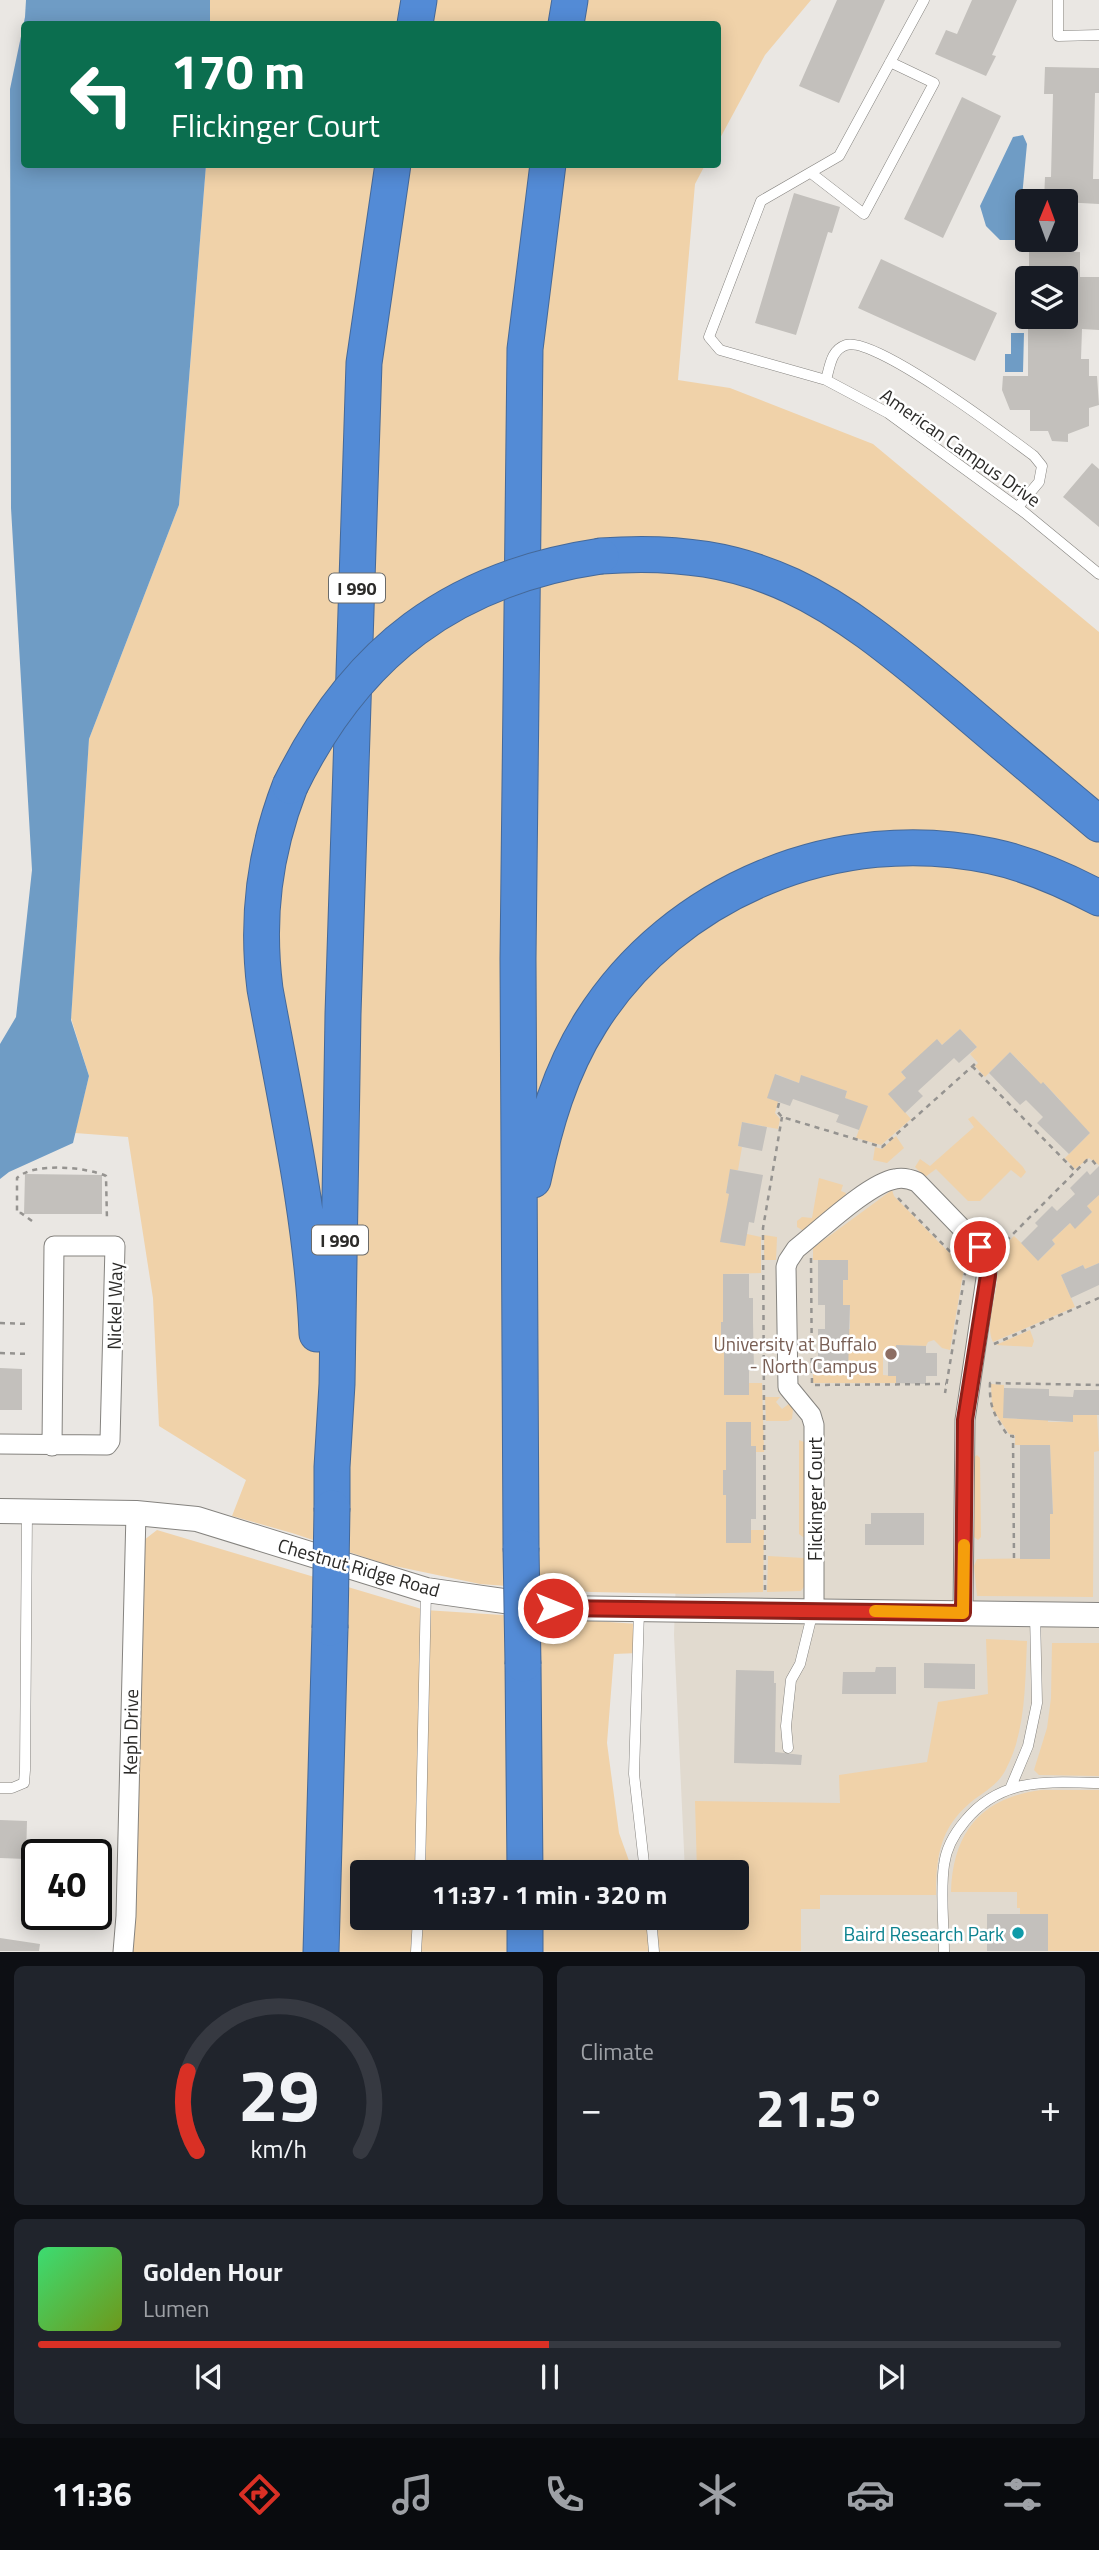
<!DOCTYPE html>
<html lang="en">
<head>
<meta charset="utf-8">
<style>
  body { margin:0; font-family:"Titillium Web",sans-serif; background:#20242c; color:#f1f3f6; height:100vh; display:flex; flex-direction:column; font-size:26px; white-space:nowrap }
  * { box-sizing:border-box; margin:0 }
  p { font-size:23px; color:#9ea1a6 }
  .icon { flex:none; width:38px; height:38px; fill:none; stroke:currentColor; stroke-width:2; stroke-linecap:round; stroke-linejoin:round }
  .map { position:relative; height:1952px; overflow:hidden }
  .side { display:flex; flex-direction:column; gap:14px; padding:14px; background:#0d0f14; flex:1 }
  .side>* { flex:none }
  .top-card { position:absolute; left:21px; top:21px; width:700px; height:147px; border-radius:7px; box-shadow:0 4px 18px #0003; background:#0b6e4f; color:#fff; overflow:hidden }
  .needle { width:46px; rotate:1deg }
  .fabs { position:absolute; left:1015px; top:189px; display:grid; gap:14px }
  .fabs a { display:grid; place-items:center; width:63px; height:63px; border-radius:7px; background:#171b24; box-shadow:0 4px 18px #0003; font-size:35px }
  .speed { position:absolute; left:21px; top:1839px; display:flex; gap:14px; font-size:35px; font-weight:700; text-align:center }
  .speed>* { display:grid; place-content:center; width:91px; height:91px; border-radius:50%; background:#171b24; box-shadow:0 4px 18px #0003; line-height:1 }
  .speed .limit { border:4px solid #111; border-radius:10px; background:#fff; color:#111 }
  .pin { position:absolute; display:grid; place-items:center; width:60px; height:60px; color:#fff; margin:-30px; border:4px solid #fff; border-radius:50%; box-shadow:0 2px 7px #0007 }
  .me { position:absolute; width:77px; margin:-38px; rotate:90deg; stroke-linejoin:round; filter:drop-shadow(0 0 5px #0008) }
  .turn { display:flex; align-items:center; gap:24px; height:147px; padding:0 35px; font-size:32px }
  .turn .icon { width:91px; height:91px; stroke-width:2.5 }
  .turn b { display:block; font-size:49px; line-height:60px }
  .big { font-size:52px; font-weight:700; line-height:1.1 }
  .side .tile { flex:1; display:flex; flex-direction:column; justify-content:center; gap:10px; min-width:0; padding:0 24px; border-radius:10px; background:#20242c }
  .side .dial { align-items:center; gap:0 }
  .dial svg { height:182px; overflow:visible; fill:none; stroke:#363941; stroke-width:7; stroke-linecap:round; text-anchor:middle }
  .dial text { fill:#f1f3f6; stroke:none }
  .song { display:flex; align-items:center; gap:21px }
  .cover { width:84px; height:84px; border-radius:10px; background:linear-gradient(135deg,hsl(140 70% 55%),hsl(80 70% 35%)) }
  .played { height:7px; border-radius:4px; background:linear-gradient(90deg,#d93025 50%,#363941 50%) }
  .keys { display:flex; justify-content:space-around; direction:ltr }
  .heat { display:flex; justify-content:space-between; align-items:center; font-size:38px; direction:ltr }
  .side .tiles { flex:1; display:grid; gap:14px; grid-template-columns:1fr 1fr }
  .tile:last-child { grid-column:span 2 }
  .trip { position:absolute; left:350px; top:1860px; width:399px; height:70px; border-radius:7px; background:#171b24; box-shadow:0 4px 18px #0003; font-weight:700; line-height:70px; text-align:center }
  .menu { display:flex; height:112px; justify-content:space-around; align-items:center; background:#090b0e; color:#9ea1a6 }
  .menu .icon { width:49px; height:49px }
  .menu .active { color:#d93025 }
  .menu b { font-size:32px; color:#f1f3f6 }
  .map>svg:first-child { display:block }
</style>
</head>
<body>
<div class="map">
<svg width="1099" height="1952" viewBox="0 0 1099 1952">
  <rect width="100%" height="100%" fill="#eae7e3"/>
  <path fill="#e1dacf" d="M 1099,969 L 1099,1951 L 689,1951 L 737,1918 L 737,1872 L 685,1872 L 674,1635 L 692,1114 L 762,1009 Z"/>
  <path fill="#f0d2a9" d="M 210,0 L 811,0 L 765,55 L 718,142 L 718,24 L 210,24 Z
    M 206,165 L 705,165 L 695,184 L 678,380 L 730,388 L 873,444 L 1099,632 L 1099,1165 L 1089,1158 L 1075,1169 L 1065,1158 L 1090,1133 L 1076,1119 L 1055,1105 L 1060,1100 L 1044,1083 L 1038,1088 L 1024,1066 L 1010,1052 L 985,1077 L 975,1066 L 978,1063 L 970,1054 L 977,1047 L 960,1029 L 942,1045 L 938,1040 L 901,1072 L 906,1078 L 889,1094 L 911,1119 L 881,1145 L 856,1138 L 867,1107 L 845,1098 L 847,1091 L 801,1076 L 799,1083 L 776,1074 L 778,1102 L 775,1113 L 780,1119 L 778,1129 L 742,1122 L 738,1146 L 742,1147 L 738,1170 L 730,1170 L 726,1193 L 733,1195 L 721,1242 L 744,1246 L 747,1234 L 761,1237 L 761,1273 L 724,1274 L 723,1298 L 728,1322 L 721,1323 L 721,1346 L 728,1347 L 724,1371 L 724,1395 L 749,1395 L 749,1383 L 762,1383 L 764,1452 L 756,1452 L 756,1446 L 751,1446 L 751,1422 L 726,1422 L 726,1445 L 731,1470 L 723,1470 L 723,1494 L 731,1495 L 726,1519 L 726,1543 L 751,1543 L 751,1530 L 764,1530 L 763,1592 L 693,1594 L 591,1592 L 480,1584 L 385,1564 L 292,1533 L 232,1516 L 246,1480 L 159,1426 L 153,1298 L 128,1137 L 75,1133 L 89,1076 L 71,1018 L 89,739 L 179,505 Z
    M 973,1116 L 1023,1167 L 1026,1172 L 1021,1178 L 1011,1170 L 980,1201 L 968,1201 L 936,1169 L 925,1177 L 915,1167 L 920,1159 L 930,1166 L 974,1127 L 968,1119 Z
    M 896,1136 L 904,1148 L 887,1163 L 873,1160 L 875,1147 L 882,1149 Z
    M 819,1178 L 843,1185 L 841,1191 L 846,1193 L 844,1201 L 804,1231 L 797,1227 L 797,1221 L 802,1217 L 812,1218 Z
    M 892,1190 L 894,1196 L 964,1268 L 950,1350 L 942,1348 L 934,1340 L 928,1342 L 926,1346 L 896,1345 L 896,1353 L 883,1353 L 883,1375 L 896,1376 L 896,1383 L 813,1383 L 813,1374 L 848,1373 L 843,1329 L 850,1329 L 850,1305 L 843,1305 L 843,1280 L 848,1280 L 848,1260 L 813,1260 L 813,1248 Z
    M 1099,1195 L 1099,1263 L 1085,1269 L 1083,1265 L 1061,1275 L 1075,1307 L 993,1342 C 982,1320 1005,1284 995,1255 L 1014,1236 L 1039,1260 L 1055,1244 L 1052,1240 L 1070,1223 L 1075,1228 L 1092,1212 L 1087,1206 Z
    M 764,1235 L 777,1237 L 776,1260 L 764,1260 Z
    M 1030,1330 L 1034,1341 L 1032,1347 L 996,1345 Z
    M 991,1384 L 1004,1385 L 1004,1418 L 1023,1419 L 1048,1414 L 1048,1422 L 1072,1422 L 1073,1415 L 1097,1415 L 1099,1451 L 1094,1452 L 1093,1597 L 977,1596 L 974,1566 L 977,1559 L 1050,1558 L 1050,1539 L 1045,1538 L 1045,1514 L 1053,1514 L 1050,1445 L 1015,1445 L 1015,1435 L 1009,1434 L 992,1408 Z
    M 765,1397 L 780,1397 L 776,1402 L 782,1409 L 790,1403 L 793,1409 L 792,1419 L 788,1421 L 766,1421 Z
    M 799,1440 L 804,1442 L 806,1535 L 803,1537 L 799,1534 Z
    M 977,1455 L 980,1458 L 981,1537 L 978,1540 L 974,1537 L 973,1458 Z
    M 157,1530 L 425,1610 L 639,1624 L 638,1653 L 614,1654 L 607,1743 L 619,1833 L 633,1872 L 362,1872 L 362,1918 L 648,1918 L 652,1927 L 675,1918 L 737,1918 L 737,1872 L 697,1872 L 695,1801 L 840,1803 L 839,1775 L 927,1762 L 938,1702 L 988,1694 L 986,1639 L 1027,1641 C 1025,1683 1026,1731 1006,1769 C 999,1784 984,1792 971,1802 C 940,1828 936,1856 936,1895 L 820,1895 L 820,1909 L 801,1909 L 801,1951 L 123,1952 L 135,1547 Z
    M 768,1556 L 804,1558 L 805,1585 L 801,1591 L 767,1592 Z
    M 1052,1643 L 1099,1643 L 1099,1776 L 1039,1775 L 1034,1770 L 1047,1728 L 1051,1698 Z
    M 1041,1790 L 1099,1790 L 1099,1951 L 1048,1951 L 1048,1914 L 1020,1914 L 1020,1908 L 1017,1908 L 1017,1892 L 951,1892 C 953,1831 982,1798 1041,1790 Z"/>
  <path fill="#6f9cc5" d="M 26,0 L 210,0 L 210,24 L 24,24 L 24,164 L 206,165 L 179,505 L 89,739 L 71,1020 L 89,1076 L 73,1143 L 9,1172 L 0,1179 L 0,1044 L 16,1017 L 32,870 L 11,508 L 10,89 L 25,17 Z
    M 1023,135 L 1027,144 L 1022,197 L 1027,211 L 1027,240 L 1035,240 L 1000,240 L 986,226 L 980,206 L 1013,137 Z
    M 1011,333 L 1024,333 L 1023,372 L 1005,372 L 1005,354 L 1011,354 Z"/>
  <path fill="#c3c0bc" d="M 837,0 L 885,0 L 839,103 L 799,86 Z
    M 972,0 L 1017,0 L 992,55 L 996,56 L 986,76 L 935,54 L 946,30 L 957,34 Z
    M 1045,67 L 1099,68 L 1099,93 L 1095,93 L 1093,179 L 1099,179 L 1099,204 L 1044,201 L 1045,177 L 1051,177 L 1053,94 L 1044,94 Z
    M 962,97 L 1001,116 L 943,238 L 904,219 Z
    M 794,193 L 840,207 L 832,233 L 828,232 L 796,335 L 755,323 Z
    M 1029,251 L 1080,252 L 1080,277 L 1099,277 L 1099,330 L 1082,329 L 1081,359 L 1089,359 L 1089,376 L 1097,376 L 1099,405 L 1089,408 L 1089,426 L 1068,434 L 1068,442 L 1052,441 L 1048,431 L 1030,431 L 1030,410 L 1010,410 L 1002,390 L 1003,376 L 1028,376 L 1028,317 L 1066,317 L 1066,278 L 1029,278 Z
    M 881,259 L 997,313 L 975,361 L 858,308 Z
    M 1092,463 L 1099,469 L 1099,527 L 1063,497 Z
    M 960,1029 L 977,1047 L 959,1063 L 954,1058 L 918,1091 L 923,1096 L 905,1113 L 888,1094 L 906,1078 L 901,1072 L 937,1039 L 942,1045 Z
    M 1010,1052 L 1041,1084 L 1043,1082 L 1090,1133 L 1069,1154 L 1037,1123 L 1043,1117 L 1026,1100 L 1020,1105 L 989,1073 Z
    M 775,1074 L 799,1083 L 801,1075 L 847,1091 L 845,1098 L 868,1106 L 859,1130 L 836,1122 L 839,1115 L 793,1099 L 790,1106 L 767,1098 Z
    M 742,1122 L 767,1127 L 762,1151 L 738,1146 Z
    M 1099,1166 L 1099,1195 L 1087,1206 L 1092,1212 L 1075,1229 L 1070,1223 L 1052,1240 L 1055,1244 L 1038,1261 L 1021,1243 L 1038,1226 L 1035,1223 L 1052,1206 L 1057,1211 L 1075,1194 L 1070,1188 L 1087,1171 L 1090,1175 Z
    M 730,1169 L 763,1175 L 754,1223 L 749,1222 L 745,1246 L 720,1242 L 729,1194 L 726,1193 Z
    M 25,1174 L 102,1175 L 102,1214 L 24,1214 Z
    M 818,1260 L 848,1260 L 848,1280 L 843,1280 L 843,1305 L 850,1305 L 848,1374 L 818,1374 L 818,1329 L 825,1329 L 825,1305 L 818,1305 Z
    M 1099,1263 L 1099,1285 L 1071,1298 L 1061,1275 L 1083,1265 L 1085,1269 Z
    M 723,1274 L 749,1274 L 749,1298 L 753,1298 L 753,1322 L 754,1371 L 749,1371 L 749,1395 L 724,1395 L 724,1346 L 721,1346 L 721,1322 L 723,1322 Z
    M 896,1345 L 926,1346 L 926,1353 L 937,1353 L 937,1376 L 926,1376 L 926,1384 L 896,1383 L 896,1376 L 888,1376 L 888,1353 L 896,1353 Z
    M 0,1368 L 22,1369 L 22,1410 L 0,1410 Z
    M 1004,1388 L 1049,1389 L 1049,1396 L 1073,1397 L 1074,1390 L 1099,1390 L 1099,1415 L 1073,1415 L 1073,1422 L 1003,1418 Z
    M 726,1422 L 751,1422 L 751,1446 L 756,1446 L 756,1519 L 751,1519 L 751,1543 L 726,1543 L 726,1495 L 723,1495 L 723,1470 L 726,1470 Z
    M 1020,1445 L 1050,1445 L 1053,1514 L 1050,1514 L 1050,1559 L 1020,1559 Z
    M 871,1513 L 924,1513 L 924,1545 L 865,1545 L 865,1524 L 871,1524 Z
    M 924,1663 L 975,1664 L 975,1689 L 924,1688 Z
    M 876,1667 L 896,1667 L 896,1694 L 842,1694 L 843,1672 L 875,1672 Z
    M 736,1670 L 774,1671 L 774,1683 L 776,1683 L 775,1752 L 802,1755 L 801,1765 L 734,1763 Z
    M 0,1820 L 27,1821 L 26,1859 L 0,1858 Z
    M 987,1914 L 1048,1914 L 1048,1951 L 987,1951 Z
    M 0,1938 L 40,1944 L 39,1951 L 0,1951 Z"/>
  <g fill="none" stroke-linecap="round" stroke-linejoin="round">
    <g stroke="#85837f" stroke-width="11">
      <path id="service" d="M 924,0 L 839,156 L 761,201 L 709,337 L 720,350 L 826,380 L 888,413 L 1025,513 L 1099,574
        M 1058,0 L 1058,36 L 1099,35
        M 811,173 L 864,214 L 934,83 L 890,62
        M 826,380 C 830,366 831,350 846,345 C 874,335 1006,435 1034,456 L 1042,466 L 1039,482 L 1018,507
        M 639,1611 L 634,1774 L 645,1872
        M 788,1748 L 786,1726 L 791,1680 L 800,1664 L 813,1611
        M 0,1788 L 12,1788 L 24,1783 L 25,1770 L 27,1512
        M 1010,1789 L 1028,1746 L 1037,1703 L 1035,1614
        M 420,1872 L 426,1590
        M 651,1918 L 654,1952
        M 416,1952 L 418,1918
        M 944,1952 C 944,1923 940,1893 944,1865 C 946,1848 954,1834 965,1821 C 1001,1777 1047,1782 1099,1783"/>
    </g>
    <g stroke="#85837f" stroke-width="21">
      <path id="minor" d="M 0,1444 L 107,1445 L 110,1441 L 115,1246 L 54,1246 L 52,1446
        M 814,1610 L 814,1425 L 811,1415 L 788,1387 L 786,1267 L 788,1261 L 796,1249 C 819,1231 869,1183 895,1179 C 903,1177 910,1179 917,1182 L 980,1247 L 988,1265 L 965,1420 L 963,1613
        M 123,1952 L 126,1916 L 136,1513"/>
    </g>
    <g stroke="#85837f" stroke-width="26">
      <path id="tertiary" d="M 0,1511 L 136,1513 L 197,1519 L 426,1590 L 553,1608 L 1099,1615"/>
    </g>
    <g stroke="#456999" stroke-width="37">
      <path id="motorway" d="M 415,24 L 419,0
        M 566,24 L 570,0
        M 601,556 C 759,544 834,600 949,697 C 999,740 1049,782 1099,824
        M 290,786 C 264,853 256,918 265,989 C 286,1104 312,1217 317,1334
        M 533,1180 C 545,1124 560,1071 591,1022 C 674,890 839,823 991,856 C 1029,864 1065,880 1099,898
        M 332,1508 L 332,1467 L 337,1384 L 343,1014 L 364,363 L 393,164
        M 521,1548 L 518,959 L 525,349 L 548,164
        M 523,1664 L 525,1872
        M 525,1918 L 525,1952
        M 321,1952 L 330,1628"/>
    </g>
    <path stroke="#959390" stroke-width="2.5" stroke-dasharray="5 5" stroke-linecap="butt" d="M 972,1066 L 1075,1171
      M 779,1103 L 777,1111 L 782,1117 L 882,1147 L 976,1063
      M 898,1198 L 966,1268 L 945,1393
      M 32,1221 L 21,1213 L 17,1213 L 17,1178 C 33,1162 87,1167 106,1176 L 107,1221
      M 999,1248 L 1087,1160 L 1092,1160 L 1097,1166
      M 811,1258 L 812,1385 L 946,1384
      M 0,1323 L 30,1324
      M 994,1344 L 1099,1298
      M 0,1353 L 30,1354
      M 1014,1558 L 1013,1436 L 1008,1436 C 995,1416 989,1408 990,1383 L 1099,1385
      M 765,1590 L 763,1228 L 782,1117"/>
    <use href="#service" stroke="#fff" stroke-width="10"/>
    <use href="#minor" stroke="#fff" stroke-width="19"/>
    <use href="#tertiary" stroke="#fff" stroke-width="24"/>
    <use href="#motorway" stroke="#538bd6" stroke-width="35"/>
    <g stroke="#456999" stroke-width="37" stroke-linecap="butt">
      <path id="motorway-bridge" d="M 290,786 C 356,651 453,578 601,556
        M 521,1548 L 523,1664
        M 330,1628 L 332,1508"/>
    </g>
    <use href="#motorway-bridge" stroke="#538bd6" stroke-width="35"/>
  </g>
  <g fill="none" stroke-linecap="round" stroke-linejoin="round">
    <g stroke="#8d1f18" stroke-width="18">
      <path id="route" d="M 553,1608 L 963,1613 L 965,1420 L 988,1275 L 986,1257 L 980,1247"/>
    </g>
    <use href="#route" stroke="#d93025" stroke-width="12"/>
    <path stroke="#f59e0b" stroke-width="12" d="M 875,1611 L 963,1613 L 964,1545"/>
  </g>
  <circle fill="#8d6e63" stroke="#fff" stroke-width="2.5" cx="891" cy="1354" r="7"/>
  <circle fill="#0f9aa8" stroke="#fff" stroke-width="2.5" cx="1018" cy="1933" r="7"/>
  <g text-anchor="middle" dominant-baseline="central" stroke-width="5" stroke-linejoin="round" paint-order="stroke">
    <g fill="#fff" stroke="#6b6b69" stroke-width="2">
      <rect x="329" y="573.5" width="56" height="29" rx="5"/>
      <rect x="312" y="1225.5" width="56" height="29" rx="5"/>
    </g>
    <g font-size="18" font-weight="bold" fill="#2c2b29">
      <text x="357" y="588">I 990</text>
      <text x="340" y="1240">I 990</text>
    </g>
    <g font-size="19" fill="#2c2b29" stroke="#fff">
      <text transform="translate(961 447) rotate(35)">American Campus Drive</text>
      <text transform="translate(114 1306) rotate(-89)">Nickel Way</text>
      <text transform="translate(814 1499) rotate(-90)">Flickinger Court</text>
      <text transform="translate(359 1567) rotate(16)">Chestnut Ridge Road</text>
      <text transform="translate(130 1732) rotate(-89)">Keph Drive</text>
    </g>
    <g font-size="19" fill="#785e54" stroke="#fff" text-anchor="end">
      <text x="877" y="1343">University at Buffalo<tspan x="877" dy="22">- North Campus</tspan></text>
    </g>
    <g font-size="19" fill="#0d838f" stroke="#fff" text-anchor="end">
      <text x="1004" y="1933">Baird Research Park</text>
    </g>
  </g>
</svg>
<div class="fabs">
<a><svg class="needle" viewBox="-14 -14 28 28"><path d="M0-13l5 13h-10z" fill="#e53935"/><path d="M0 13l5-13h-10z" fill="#9ea1a6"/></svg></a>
<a><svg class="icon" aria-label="layers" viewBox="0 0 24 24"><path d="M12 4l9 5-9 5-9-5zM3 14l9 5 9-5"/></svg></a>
</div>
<div class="speed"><div class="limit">40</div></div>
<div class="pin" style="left:980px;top:1247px;background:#d93025"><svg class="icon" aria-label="arrive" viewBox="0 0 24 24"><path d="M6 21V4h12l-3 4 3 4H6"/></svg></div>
<svg class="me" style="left:553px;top:1608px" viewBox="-20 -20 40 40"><circle r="17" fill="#d93025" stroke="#fff" stroke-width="3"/><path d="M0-11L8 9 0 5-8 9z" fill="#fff"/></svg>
<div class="trip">11:37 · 1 min · 320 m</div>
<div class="top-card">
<div class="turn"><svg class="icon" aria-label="left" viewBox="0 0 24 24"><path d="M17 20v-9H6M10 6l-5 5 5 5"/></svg><div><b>170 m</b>Flickinger Court</div></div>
</div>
</div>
<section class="side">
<div class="tiles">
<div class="tile dial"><svg viewBox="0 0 100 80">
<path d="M14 69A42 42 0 1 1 86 69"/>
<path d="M14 69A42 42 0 0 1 10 34" stroke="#d93025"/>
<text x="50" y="56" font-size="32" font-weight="700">29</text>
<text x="50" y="72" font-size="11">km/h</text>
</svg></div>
<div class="tile"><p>Climate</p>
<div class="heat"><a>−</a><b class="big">21.5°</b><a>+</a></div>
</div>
<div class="tile">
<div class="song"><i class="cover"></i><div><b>Golden Hour</b><p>Lumen</p></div></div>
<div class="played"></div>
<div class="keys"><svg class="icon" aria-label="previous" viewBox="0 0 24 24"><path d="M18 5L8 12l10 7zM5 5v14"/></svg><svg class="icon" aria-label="pause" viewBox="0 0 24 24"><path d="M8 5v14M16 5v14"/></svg><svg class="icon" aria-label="next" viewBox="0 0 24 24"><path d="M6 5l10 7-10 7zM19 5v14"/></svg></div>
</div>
</div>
</section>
<nav class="menu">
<b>11:36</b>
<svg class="icon active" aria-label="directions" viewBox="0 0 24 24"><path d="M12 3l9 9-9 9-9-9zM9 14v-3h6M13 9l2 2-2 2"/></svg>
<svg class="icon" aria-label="music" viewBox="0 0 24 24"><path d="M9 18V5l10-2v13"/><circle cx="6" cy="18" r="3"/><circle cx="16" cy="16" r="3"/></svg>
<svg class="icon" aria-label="phone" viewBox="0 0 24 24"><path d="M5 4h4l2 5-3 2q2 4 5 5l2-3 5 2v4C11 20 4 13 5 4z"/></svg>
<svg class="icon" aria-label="climate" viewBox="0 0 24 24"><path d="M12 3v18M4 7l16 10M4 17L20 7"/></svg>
<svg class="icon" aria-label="car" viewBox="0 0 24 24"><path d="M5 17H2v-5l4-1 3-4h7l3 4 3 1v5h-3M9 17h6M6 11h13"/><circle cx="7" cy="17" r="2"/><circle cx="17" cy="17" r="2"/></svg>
<svg class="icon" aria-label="filters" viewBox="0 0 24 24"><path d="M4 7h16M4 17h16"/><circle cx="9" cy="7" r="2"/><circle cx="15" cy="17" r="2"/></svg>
</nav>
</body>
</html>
